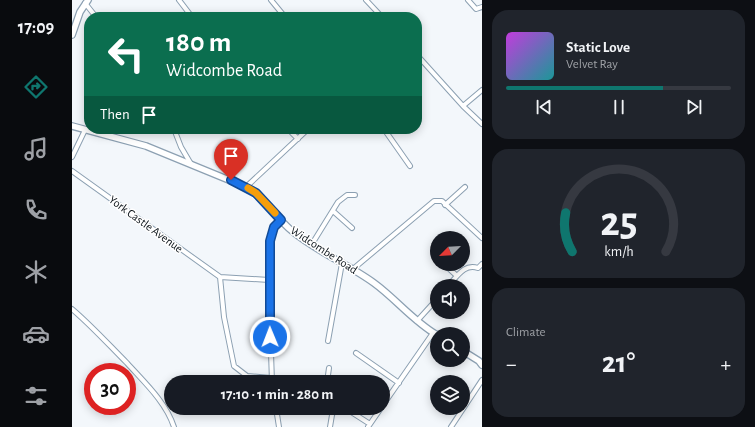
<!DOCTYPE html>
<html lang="en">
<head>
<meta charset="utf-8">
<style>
  body { margin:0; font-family:"Alegreya Sans",sans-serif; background:#20242c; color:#f1f3f6; height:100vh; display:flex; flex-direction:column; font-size:15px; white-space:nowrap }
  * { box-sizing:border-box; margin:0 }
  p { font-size:13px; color:#9ea1a6 }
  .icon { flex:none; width:22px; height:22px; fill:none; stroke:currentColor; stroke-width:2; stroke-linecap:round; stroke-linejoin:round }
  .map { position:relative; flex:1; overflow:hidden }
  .sheet { display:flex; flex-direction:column; gap:10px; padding:10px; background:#0d0f14; width:273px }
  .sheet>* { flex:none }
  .hud { position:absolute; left:12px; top:12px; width:338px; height:122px; border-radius:16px; box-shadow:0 2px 10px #0003; background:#0b6e4f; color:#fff; overflow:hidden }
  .needle { width:26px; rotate:246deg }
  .fabs { position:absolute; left:358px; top:231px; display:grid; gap:8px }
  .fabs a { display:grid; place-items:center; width:40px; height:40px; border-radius:50%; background:#171b24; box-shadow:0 2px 10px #0003; font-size:20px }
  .speed { position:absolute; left:12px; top:363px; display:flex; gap:8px; font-size:20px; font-weight:700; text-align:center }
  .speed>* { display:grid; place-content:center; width:52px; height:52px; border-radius:50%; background:#171b24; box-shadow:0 2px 10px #0003; line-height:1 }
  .speed .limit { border:6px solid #d22; background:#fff; color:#111 }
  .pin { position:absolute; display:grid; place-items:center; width:34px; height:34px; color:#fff; margin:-41px -17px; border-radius:50% 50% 50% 0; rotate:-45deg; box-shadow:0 0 4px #0007 }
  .pin .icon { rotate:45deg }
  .me { position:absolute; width:44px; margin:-22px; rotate:359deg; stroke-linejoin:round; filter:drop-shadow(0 0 3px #0008) }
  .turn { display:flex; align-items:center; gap:14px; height:84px; padding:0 16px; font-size:18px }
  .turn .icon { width:52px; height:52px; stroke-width:2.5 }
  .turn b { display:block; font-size:28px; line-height:34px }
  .then { display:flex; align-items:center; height:38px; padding:0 16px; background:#0003; gap:8px; font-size:15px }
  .big { font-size:30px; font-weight:600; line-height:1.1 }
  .sheet .widget { flex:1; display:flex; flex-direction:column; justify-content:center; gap:6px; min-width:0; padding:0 14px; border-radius:16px; background:#20242c }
  .sheet .dial { align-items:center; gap:0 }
  .dial svg { height:104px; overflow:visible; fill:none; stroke:#363941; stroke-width:7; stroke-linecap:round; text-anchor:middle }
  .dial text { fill:#f1f3f6; stroke:none }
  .song { display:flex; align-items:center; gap:12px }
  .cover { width:48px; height:48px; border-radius:6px; background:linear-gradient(135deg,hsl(290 70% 55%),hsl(180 70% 35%)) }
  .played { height:4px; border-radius:2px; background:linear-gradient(90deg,#0f766e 70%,#363941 70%) }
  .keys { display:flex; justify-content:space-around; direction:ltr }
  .heat { display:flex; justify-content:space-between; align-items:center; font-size:22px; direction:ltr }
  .trip { position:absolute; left:92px; top:375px; width:226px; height:40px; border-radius:20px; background:#171b24; box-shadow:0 2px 10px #0003; font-weight:600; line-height:40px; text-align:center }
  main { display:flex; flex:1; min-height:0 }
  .dock { display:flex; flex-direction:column; width:72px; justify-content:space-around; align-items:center; background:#090b0e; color:#9ea1a6 }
  .dock .icon { width:28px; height:28px }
  .dock .current { color:#0f766e }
  .dock b { font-size:18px; color:#f1f3f6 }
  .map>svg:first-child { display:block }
</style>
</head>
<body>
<main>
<nav class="dock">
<b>17:09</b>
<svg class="icon current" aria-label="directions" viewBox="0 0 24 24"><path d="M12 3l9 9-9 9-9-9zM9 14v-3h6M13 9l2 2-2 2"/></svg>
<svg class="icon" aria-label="music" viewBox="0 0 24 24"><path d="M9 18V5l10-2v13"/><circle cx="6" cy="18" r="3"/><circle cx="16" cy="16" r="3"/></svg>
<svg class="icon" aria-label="phone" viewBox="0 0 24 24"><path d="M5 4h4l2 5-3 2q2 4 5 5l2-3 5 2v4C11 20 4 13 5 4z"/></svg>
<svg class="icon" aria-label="climate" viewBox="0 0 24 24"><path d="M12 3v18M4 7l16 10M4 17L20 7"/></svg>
<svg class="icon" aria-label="car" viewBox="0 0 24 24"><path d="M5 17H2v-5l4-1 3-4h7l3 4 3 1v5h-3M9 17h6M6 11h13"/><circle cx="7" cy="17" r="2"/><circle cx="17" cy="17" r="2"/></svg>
<svg class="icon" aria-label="filters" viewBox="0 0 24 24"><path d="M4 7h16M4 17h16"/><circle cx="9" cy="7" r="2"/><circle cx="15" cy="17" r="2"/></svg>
</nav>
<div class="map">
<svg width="410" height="427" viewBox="0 0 410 427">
  <rect width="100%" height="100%" fill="#f3f7fb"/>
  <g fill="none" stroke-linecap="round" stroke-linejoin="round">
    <g stroke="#8ca0b2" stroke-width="6">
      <path id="minor" d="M 107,0 L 120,17
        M 199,0 L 213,17
        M 294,0 L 310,17
        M 396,0 L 404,9 L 410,7
        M 13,3 L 24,17
        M 345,55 L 391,106 L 410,124
        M 391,106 L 410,90
        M 102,129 L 109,147 L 119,164
        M 216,129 L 226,139
        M 312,129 L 338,166
        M 0,157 L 13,130
        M 0,171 L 148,277
        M 174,187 L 236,129
        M 373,205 L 393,187
        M 261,211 L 280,228
        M 240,244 L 266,202 L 275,195 L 283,195
        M 362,255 L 365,258
        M 372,264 L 385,276
        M 281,269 L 362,201 L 370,201 L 410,238
        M 148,277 L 152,317 L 162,366 L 175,376 L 199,378
        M 148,277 L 197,280
        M 376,286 C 385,277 392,263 406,268 L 410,264
        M 0,309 C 20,326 37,345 55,363 C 72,382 94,402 102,427
        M 345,321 L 365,299
        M 256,341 L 270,263
        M 284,353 L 327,383
        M 200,382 L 198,323 L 198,241 L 202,227 L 209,220
        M 255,382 L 257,368
        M 311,405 L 361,333
        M 204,408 L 207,427
        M 273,408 L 298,424
        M 258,427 L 260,415 L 263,408
        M 296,427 L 309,408
        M 379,427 L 410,380"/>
    </g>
    <g stroke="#8ca0b2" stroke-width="8">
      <path id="tertiary" d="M 0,35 L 8,12 L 16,0
        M 0,126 L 74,146 L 174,187 C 193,198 203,217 220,231 C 245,252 276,264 302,283 C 324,299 341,321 365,335
        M 391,351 L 407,361 L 410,365"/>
    </g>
    <use href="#minor" stroke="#fff" stroke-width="4"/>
    <use href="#tertiary" stroke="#fff" stroke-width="5.5"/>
  </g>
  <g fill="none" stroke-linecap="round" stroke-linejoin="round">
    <g stroke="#114b97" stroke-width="10">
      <path id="route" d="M 159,180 L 184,193 L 209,220 L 202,227 L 198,241 L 198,337"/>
    </g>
    <use href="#route" stroke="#1a73e8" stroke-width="7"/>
    <path stroke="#f59e0b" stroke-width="7" d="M 176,188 L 184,193 L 203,213"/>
  </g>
  <g text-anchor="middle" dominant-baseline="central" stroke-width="3" stroke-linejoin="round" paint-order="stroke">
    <g font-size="12" fill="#0a1218" stroke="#fff">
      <text transform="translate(74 224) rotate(36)">York Castle Avenue</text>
      <text transform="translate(252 250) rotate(33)">Widcombe Road</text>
    </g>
  </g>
</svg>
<div class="fabs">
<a><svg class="needle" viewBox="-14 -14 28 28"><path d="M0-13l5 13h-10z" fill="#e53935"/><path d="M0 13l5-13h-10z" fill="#9ea1a6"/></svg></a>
<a><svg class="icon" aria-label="sound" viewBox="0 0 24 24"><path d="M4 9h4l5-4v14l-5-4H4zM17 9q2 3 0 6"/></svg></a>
<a><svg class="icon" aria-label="search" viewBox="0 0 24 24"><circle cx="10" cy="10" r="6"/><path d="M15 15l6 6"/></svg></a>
<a><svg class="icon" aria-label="layers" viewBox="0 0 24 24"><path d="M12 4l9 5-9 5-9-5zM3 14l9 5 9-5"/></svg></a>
</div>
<div class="speed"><div class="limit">30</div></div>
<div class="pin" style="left:159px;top:180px;background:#d93025"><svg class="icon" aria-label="arrive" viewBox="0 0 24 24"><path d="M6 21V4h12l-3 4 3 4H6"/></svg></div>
<svg class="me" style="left:198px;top:337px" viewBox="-20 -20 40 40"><circle r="17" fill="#1a73e8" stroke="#fff" stroke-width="3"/><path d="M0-11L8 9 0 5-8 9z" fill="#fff"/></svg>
<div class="trip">17:10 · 1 min · 280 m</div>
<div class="hud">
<div class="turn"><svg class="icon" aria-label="left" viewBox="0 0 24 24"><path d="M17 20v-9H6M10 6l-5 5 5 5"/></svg><div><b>180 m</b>Widcombe Road</div></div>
<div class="then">Then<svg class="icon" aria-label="arrive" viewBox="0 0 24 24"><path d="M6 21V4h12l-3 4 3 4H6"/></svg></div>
</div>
</div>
<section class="sheet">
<div class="widget">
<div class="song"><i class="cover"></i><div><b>Static Love</b><p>Velvet Ray</p></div></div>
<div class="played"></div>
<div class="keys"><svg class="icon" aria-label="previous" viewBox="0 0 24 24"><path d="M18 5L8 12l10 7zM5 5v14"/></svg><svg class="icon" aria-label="pause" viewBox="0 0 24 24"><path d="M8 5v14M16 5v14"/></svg><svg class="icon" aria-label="next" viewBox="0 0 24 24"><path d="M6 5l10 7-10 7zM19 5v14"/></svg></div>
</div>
<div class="widget dial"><svg viewBox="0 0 100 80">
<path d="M14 69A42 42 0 1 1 86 69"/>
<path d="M14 69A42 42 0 0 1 9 39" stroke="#0f766e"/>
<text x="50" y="56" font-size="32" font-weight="700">25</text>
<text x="50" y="72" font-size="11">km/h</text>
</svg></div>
<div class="widget"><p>Climate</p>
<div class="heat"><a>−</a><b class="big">21°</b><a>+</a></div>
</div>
</section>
</main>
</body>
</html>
